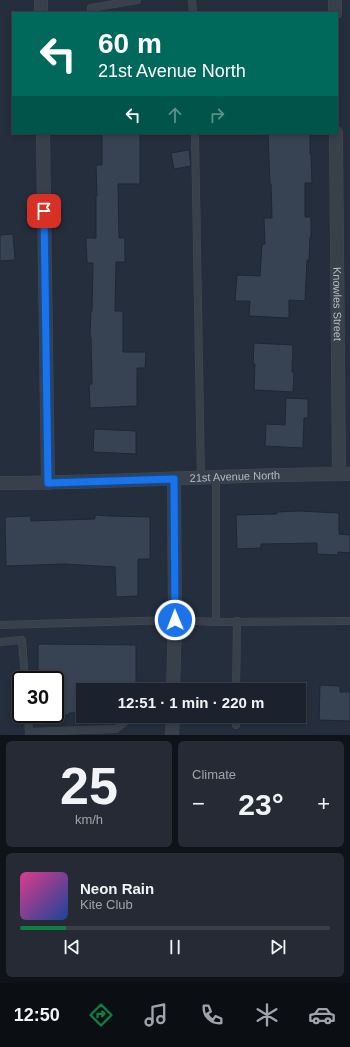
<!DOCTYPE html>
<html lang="en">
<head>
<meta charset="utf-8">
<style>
  body { margin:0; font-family:Helvetica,sans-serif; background:#252a35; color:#f1f3f6; height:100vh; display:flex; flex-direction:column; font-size:15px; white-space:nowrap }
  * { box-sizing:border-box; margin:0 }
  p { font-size:13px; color:#a0a4aa }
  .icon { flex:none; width:22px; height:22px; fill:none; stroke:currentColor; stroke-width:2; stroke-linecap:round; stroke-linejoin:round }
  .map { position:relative; height:735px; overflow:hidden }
  .panel { display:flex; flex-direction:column; gap:6px; padding:6px; background:#0f1319; flex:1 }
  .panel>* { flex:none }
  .guide { position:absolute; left:12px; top:12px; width:326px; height:122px; border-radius:0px; box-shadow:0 2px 6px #0003,0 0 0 1px #3a3f49; background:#00695c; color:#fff; overflow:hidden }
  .speed { position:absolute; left:12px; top:671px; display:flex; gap:8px; font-size:20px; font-weight:700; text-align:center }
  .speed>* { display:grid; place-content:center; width:52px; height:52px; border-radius:50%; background:#1c222d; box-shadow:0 2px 6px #0003,0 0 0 1px #3a3f49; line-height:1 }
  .speed .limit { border:2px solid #111; border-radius:6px; background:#fff; color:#111 }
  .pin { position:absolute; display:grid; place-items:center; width:34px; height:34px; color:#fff; margin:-17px; border-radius:8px; box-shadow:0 2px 6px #0006 }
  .me { position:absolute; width:44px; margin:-22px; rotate:359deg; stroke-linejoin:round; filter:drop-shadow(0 0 3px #0008) }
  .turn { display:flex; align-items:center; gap:14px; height:84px; padding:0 20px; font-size:18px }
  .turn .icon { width:52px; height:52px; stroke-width:2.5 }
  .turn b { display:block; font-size:28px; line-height:34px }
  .lanes { display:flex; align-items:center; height:38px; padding:0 20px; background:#0003; justify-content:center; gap:20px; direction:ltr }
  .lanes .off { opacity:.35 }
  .big { font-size:30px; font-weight:800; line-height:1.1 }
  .panel .card { flex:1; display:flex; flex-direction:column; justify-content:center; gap:6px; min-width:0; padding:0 14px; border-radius:6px; background:#252a35 }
  .panel .dial { align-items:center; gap:0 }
  .dial b { font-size:52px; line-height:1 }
  .song { display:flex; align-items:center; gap:12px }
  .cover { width:48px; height:48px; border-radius:6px; background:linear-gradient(135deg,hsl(330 70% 55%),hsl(220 70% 35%)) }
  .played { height:4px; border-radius:2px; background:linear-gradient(90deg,#0b8043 15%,#3a3f49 15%) }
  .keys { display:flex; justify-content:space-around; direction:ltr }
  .heat { display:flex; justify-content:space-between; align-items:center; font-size:22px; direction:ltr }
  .panel .tiles { flex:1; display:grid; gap:6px; grid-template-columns:1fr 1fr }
  .card:last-child { grid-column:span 2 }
  .trip { position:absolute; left:76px; top:683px; width:230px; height:40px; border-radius:0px; background:#1c222d; box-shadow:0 2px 6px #0003,0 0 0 1px #3a3f49; font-weight:800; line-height:40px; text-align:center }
  .dock { display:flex; height:64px; justify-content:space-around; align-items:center; background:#0b0e12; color:#a0a4aa }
  .dock .icon { width:28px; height:28px }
  .dock .active { color:#0b8043 }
  .dock b { font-size:18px; color:#f1f3f6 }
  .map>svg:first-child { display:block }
</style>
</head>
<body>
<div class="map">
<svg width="350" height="735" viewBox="0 0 350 735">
  <rect width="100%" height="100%" fill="#252e3c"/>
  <path fill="#374252" stroke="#1f2733" d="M 102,133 L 140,133 L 140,184 L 118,184 L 119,238 L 125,238 L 125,262 L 116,262 L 115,311 L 123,311 L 123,352 L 146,352 L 145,368 L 137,368 L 137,406 L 90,408 L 89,384 L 92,384 L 91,337 L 90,337 L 91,311 L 92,311 L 93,263 L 87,263 L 86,238 L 96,238 L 96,196 L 97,196 L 96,165 L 102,165 Z
    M 268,133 L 310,133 L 310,154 L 311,154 L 312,183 L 305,183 L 305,217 L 311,217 L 311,237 L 310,237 L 309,260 L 307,260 L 305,301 L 289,300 L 289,318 L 249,316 L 250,301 L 235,301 L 237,275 L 260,276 L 262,244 L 265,244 L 264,218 L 272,218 L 271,184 L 270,184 Z
    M 189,150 L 191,166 L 174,169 L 171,153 Z
    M 13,234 L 15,260 L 0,261 L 0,235 Z
    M 254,343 L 293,345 L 292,372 L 294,372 L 293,392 L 254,390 L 255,364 L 253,364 Z
    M 286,398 L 308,399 L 308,418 L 304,418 L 303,448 L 265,446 L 266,424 L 285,425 Z
    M 94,429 L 136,431 L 136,454 L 93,452 Z
    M 299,511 L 339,513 L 339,534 L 350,535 L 350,553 L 338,552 L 338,555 L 317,554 L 317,543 L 261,544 L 261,548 L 237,549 L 236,515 L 277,514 L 277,512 Z
    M 95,515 L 110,516 L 150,517 L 150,559 L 138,559 L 138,596 L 116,597 L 115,567 L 64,564 L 6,566 L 5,517 L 31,516 L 31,521 L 95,519 Z
    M 38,644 L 136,645 L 136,689 L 127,689 L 127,690 L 83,690 L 83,713 L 69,713 L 69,715 L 55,715 L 55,680 L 38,680 Z
    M 320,685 L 340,686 L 340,692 L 350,692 L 350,721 L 319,720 Z"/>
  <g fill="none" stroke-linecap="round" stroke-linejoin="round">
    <g stroke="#414955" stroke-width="8">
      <path id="lane" d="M 192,0 L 193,13
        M 91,13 L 91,8 L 137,0
        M 195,133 L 201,478
        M 216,622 L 216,477
        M 0,625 L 175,620 L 216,622 L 350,621
        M 0,642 L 22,640 L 25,680
        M 173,688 L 236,687
        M 236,690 L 237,621
        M 28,714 L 29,735
        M 236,725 L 236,716
        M 29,732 L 116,729 L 132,716"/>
    </g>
    <g stroke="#414955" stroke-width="14">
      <g id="street">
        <path d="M 41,0 L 41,13"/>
        <path d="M 335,0 L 335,13"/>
        <path d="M 43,133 L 48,483"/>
        <path id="s1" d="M 336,133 L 339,474"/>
        <path id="s2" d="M 0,483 C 117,483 233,474 350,474"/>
        <path d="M 173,690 L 175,620 L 174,479"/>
        <path d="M 172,735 L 173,716"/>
      </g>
    </g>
    <use href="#lane" stroke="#38404c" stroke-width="7"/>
    <use href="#street" stroke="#38404c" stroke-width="13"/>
  </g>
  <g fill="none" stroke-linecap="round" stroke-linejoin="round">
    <g stroke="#114b97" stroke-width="10">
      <path id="route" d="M 44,211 L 48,483 L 174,479 L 175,620"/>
    </g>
    <use href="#route" stroke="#1a73e8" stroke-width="7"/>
  </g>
  <g text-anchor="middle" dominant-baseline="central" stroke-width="4" stroke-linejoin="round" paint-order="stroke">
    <g font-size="11" fill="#b4bbc7" stroke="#1d2531">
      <text stroke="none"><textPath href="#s1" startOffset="171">Knowles Street</textPath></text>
      <text stroke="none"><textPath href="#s2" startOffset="235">21st Avenue North</textPath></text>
    </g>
  </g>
</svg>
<div class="speed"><div class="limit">30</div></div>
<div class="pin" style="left:44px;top:211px;background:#d93025"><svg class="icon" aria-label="arrive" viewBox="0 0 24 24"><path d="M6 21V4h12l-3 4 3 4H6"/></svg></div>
<svg class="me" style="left:175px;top:620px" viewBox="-20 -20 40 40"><circle r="17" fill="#1a73e8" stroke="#fff" stroke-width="3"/><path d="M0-11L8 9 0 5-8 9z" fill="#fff"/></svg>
<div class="trip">12:51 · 1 min · 220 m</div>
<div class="guide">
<div class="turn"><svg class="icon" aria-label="left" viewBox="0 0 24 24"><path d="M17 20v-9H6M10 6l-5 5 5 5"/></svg><div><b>60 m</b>21st Avenue North</div></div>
<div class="lanes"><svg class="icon" aria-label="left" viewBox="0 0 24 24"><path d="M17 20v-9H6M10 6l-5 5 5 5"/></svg><svg class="icon off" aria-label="ahead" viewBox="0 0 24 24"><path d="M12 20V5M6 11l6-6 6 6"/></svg><svg class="icon off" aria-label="right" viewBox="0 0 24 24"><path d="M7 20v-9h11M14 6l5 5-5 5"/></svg></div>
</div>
</div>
<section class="panel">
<div class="tiles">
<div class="card dial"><b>25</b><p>km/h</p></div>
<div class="card"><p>Climate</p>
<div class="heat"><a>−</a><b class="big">23°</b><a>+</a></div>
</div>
<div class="card">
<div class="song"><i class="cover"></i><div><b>Neon Rain</b><p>Kite Club</p></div></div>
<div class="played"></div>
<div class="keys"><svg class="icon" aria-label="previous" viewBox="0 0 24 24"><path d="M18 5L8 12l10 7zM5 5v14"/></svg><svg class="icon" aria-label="pause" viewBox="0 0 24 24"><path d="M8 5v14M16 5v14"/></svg><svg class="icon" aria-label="next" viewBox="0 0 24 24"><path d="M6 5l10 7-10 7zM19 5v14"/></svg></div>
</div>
</div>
</section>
<nav class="dock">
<b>12:50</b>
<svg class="icon active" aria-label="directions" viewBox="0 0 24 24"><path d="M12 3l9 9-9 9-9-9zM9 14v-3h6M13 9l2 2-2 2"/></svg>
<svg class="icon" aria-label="music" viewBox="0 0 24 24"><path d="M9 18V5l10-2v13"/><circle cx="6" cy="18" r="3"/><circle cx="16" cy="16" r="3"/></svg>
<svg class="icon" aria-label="phone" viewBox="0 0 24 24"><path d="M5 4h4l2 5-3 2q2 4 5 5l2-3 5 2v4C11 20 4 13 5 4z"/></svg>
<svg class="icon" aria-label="climate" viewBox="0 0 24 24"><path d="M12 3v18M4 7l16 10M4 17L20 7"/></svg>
<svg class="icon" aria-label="car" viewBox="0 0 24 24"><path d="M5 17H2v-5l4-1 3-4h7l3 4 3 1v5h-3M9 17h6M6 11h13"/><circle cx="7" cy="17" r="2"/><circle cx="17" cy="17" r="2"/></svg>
</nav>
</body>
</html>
